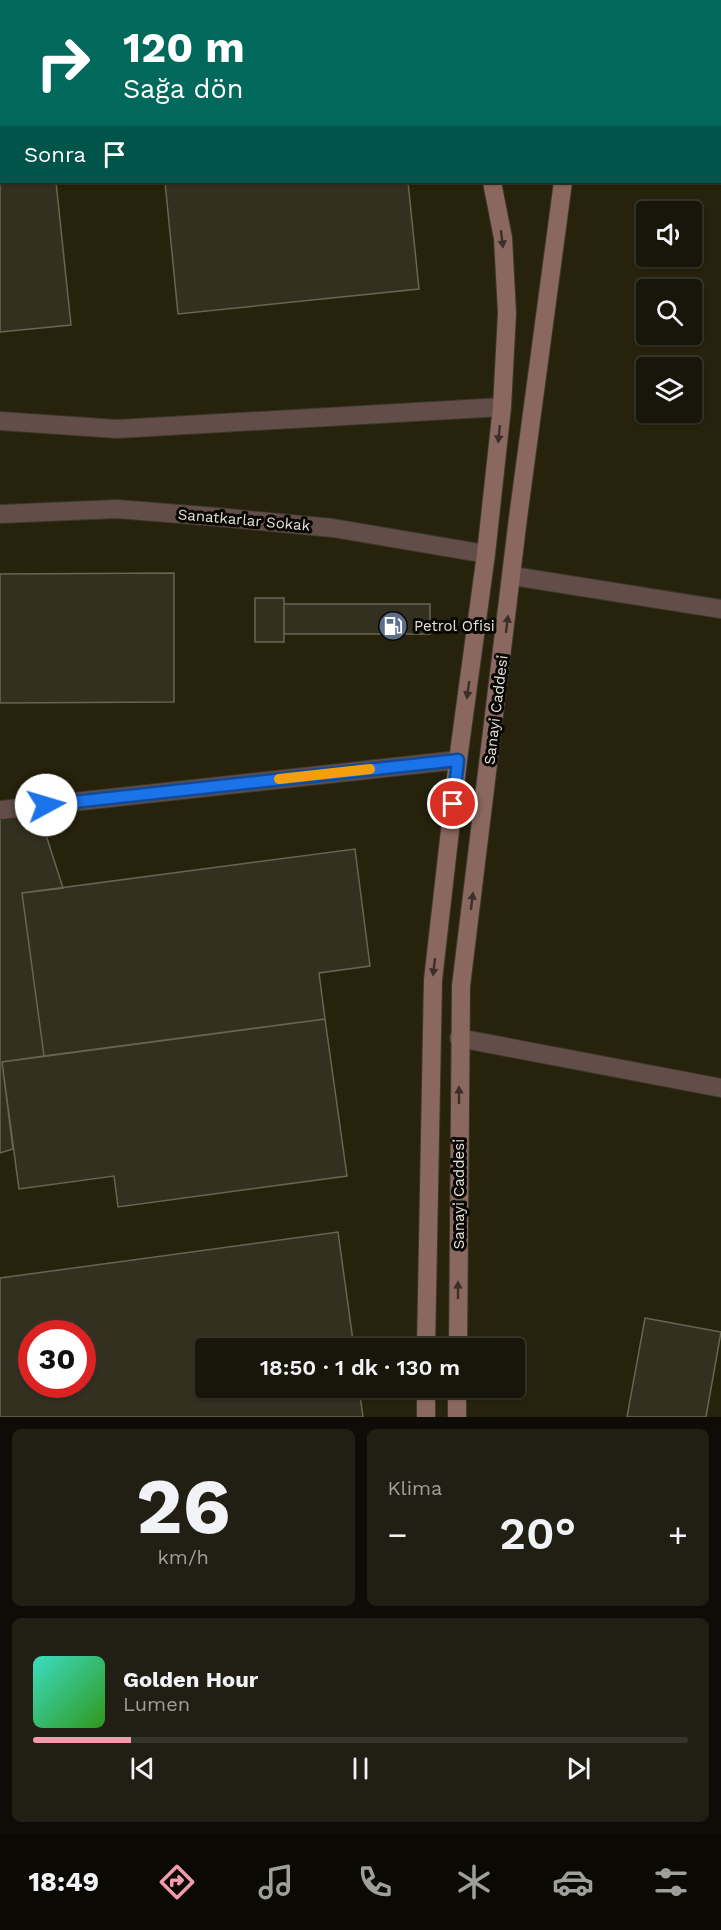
<!DOCTYPE html>
<html lang="tr">
<head>
<meta charset="utf-8">
<style>
  body { margin:0; font-family:"Work Sans",sans-serif; background:#211f13; color:#f1f3f6; height:100vh; display:flex; flex-direction:column; font-size:22px; white-space:nowrap }
  * { box-sizing:border-box; margin:0 }
  p { font-size:20px; color:#9f9f9c }
  .icon { flex:none; width:33px; height:33px; fill:none; stroke:currentColor; stroke-width:2; stroke-linecap:round; stroke-linejoin:round }
  .map { position:relative; height:1417px; overflow:hidden }
  .drawer { display:flex; flex-direction:column; gap:12px; padding:12px; background:#0d0c06; flex:1 }
  .drawer>* { flex:none }
  .guide { position:absolute; left:0px; top:0px; width:722px; height:183px; box-shadow:0 2px 4px #0004,0 0 0 2px #36352b; background:#00695c; color:#fff; overflow:hidden }
  .tools { position:absolute; left:636px; top:201px; display:grid; gap:12px }
  .tools a { display:grid; place-items:center; width:66px; height:66px; border-radius:6px; background:#18160a; box-shadow:0 2px 4px #0004,0 0 0 2px #36352b; font-size:30px }
  .speed { position:absolute; left:18px; top:1320px; display:flex; gap:12px; font-size:30px; font-weight:700; text-align:center }
  .speed>* { display:grid; place-content:center; width:78px; height:78px; border-radius:50%; background:#18160a; box-shadow:0 2px 4px #0004,0 0 0 2px #36352b; line-height:1 }
  .speed .limit { border:9px solid #d22; background:#fff; color:#111 }
  .pin { position:absolute; display:grid; place-items:center; width:51px; height:51px; color:#fff; margin:-26px; border:3px solid #fff; border-radius:50%; box-shadow:0 2px 6px #0007 }
  .me { position:absolute; width:66px; margin:-33px; rotate:84deg; stroke-linejoin:round; filter:drop-shadow(0 0 4px #0008) }
  .turn { display:flex; align-items:center; gap:21px; height:126px; padding:0 24px; font-size:27px }
  .turn .icon { width:78px; height:78px; stroke-width:2.5 }
  .turn b { display:block; font-size:42px; line-height:51px }
  .then { display:flex; align-items:center; height:57px; padding:0 24px; background:#0003; gap:12px; font-size:22px }
  .big { font-size:45px; font-weight:600; line-height:1.1 }
  .drawer .card { flex:1; display:flex; flex-direction:column; justify-content:center; gap:9px; min-width:0; padding:0 21px; border-radius:9px; background:#211f13 }
  .drawer .dial { align-items:center; gap:0 }
  .dial b { font-size:78px; line-height:1 }
  .song { display:flex; align-items:center; gap:18px }
  .cover { width:72px; height:72px; border-radius:9px; background:linear-gradient(135deg,hsl(170 70% 55%),hsl(110 70% 35%)) }
  .played { height:6px; border-radius:3px; background:linear-gradient(90deg,#f39aab 15%,#36352b 15%) }
  .keys { display:flex; justify-content:space-around; direction:ltr }
  .heat { display:flex; justify-content:space-between; align-items:center; font-size:33px; direction:ltr }
  .drawer .tiles { flex:1; display:grid; gap:12px; grid-template-columns:1fr 1fr }
  .card:last-child { grid-column:span 2 }
  .trip { position:absolute; left:195px; top:1338px; width:330px; height:60px; border-radius:6px; background:#18160a; box-shadow:0 2px 4px #0004,0 0 0 2px #36352b; font-weight:600; line-height:60px; text-align:center }
  .tab-bar { display:flex; height:96px; justify-content:space-around; align-items:center; background:#0a0904; color:#9f9f9c }
  .tab-bar .icon { width:42px; height:42px }
  .tab-bar .selected { color:#f39aab }
  .tab-bar b { font-size:27px; color:#f1f3f6 }
  .map>svg:first-child { display:block }
</style>
</head>
<body>
<div class="map">
<svg width="721" height="1417" viewBox="0 0 721 1417">
  <rect width="100%" height="100%" fill="#201d0e"/>
  <path fill="#26220c" fill-rule="evenodd" d="M 0,0 L 721,0 L 721,1417 L 0,1417 ZM 2,2 L 720,2 L 720,182 L 2,182 ZM 646,212 L 692,212 L 692,256 L 646,256 ZM 646,290 L 692,290 L 692,334 L 646,334 ZM 646,368 L 692,368 L 692,412 L 646,412 ZM 32,1334 L 82,1334 L 82,1384 L 32,1384 ZM 206,1348 L 514,1348 L 514,1388 L 206,1388 Z"/>
  <path fill="#333020" stroke="#686553" stroke-width="1.5" fill-rule="evenodd" d="M 0,0 L 354,0 L 354,2 L 2,2 L 0,73 Z
    M 0,117 L 2,182 L 56,182 L 71,325 L 0,332 Z
    M 165,182 L 408,182 L 419,289 L 178,314 Z
    M 174,573 L 174,702 L 0,703 L 0,574 Z
    M 255,598 L 284,598 L 284,642 L 255,642 Z
    M 284,604 L 430,604 L 430,634 L 284,634 Z
    M 37,807 L 63,888 L 22,893 L 44,1056 L 2,1062 L 13,1149 L 0,1153 L 0,819 Z
    M 355,849 L 370,966 L 319,973 L 325,1019 L 44,1056 L 22,893 Z
    M 325,1019 L 347,1176 L 118,1207 L 114,1176 L 19,1189 L 2,1062 Z
    M 338,1232 L 354,1348 L 206,1348 L 206,1388 L 359,1388 L 363,1417 L 0,1417 L 0,1278 ZM 32,1334 L 82,1334 L 82,1384 L 32,1384 Z
    M 645,1318 L 721,1332 L 706,1417 L 627,1417 Z"/>
  <g fill="none" stroke-linecap="round" stroke-linejoin="round">
    <g stroke="#3b382a" stroke-width="20">
      <path id="street" d="M 556,2 L 558,0
        M 599,2 L 600,0
        M 0,421 L 117,429 L 502,407
        M 0,514 L 117,509 L 217,517 L 333,528 L 486,554
        M 513,576 L 721,609
        M 0,810 L 458,760
        M 459,1038 L 721,1088"/>
    </g>
    <g stroke="#3b382a" stroke-width="20">
      <path id="secondary" d="M 435,0 L 435,2
        M 481,0 L 482,2
        M 426,1348 L 433,980 L 458,760 L 486,554 L 502,407 L 507,313 L 503,238 L 492,182
        M 458,1348 L 461,986 L 518,518 L 563,182
        M 426,1417 L 426,1388
        M 457,1417 L 457,1388"/>
    </g>
    <use href="#street" stroke="#634d48" stroke-width="18"/>
    <use href="#secondary" stroke="#8a6860" stroke-width="18"/>
  </g>
  <defs><path id="oneway-solid" d="M-6-.8H1V-3.2L6.5 0L1 3.2V.8H-6Z" transform="scale(1.5)"/></defs>
  <g fill="#3c2e28">
    <use href="#oneway-solid" transform="translate(502 239) rotate(83)"/>
    <use href="#oneway-solid" transform="translate(499 434) rotate(96)"/>
    <use href="#oneway-solid" transform="translate(507 624) rotate(-83)"/>
    <use href="#oneway-solid" transform="translate(468 690) rotate(98)"/>
    <use href="#oneway-solid" transform="translate(472 901) rotate(-83)"/>
    <use href="#oneway-solid" transform="translate(434 967) rotate(97)"/>
    <use href="#oneway-solid" transform="translate(459 1095) rotate(-90)"/>
    <use href="#oneway-solid" transform="translate(458 1290) rotate(-90)"/>
  </g>
  <g fill="none" stroke-linecap="round" stroke-linejoin="round">
    <g stroke="#114b97" stroke-width="15">
      <path id="route" d="M 46,805 L 458,760 L 453,804"/>
    </g>
    <use href="#route" stroke="#1a73e8" stroke-width="10"/>
    <path stroke="#f59e0b" stroke-width="10" d="M 279,779 L 370,769"/>
  </g>
  <defs>
    <g id="fuel-disc" transform="scale(1.5)"><circle r="9.5" fill="#5c6f8a" stroke="#080703"/><path d="M-5.5-6h7V0h2V4h1.3V-2.5L3-4.5l.8-.8L6-3V5H2.5V1h-1V6h-7ZM-4.2-4.7v3.2H.2V-4.7Z" fill="#fff"/></g>
  </defs>
  <g fill-rule="evenodd">
    <use href="#fuel-disc" x="393" y="626"/>
  </g>
  <g text-anchor="middle" dominant-baseline="central" stroke-width="6" stroke-linejoin="round" paint-order="stroke">
    <g font-size="15" fill="#e3e1d7" stroke="#080703">
      <text transform="translate(244 520) rotate(5)">Sanatkarlar Sokak</text>
      <text transform="translate(496 710) rotate(-83)">Sanayi Caddesi</text>
      <text transform="translate(459 1194) rotate(-90)">Sanayi Caddesi</text>
    </g>
    <g font-size="15" fill="#e3e1d7" stroke="#080703" text-anchor="start">
      <text x="414" y="626">Petrol Ofisi</text>
    </g>
  </g>
</svg>
<div class="tools">
<a><svg class="icon" aria-label="sound" viewBox="0 0 24 24"><path d="M4 9h4l5-4v14l-5-4H4zM17 9q2 3 0 6"/></svg></a>
<a><svg class="icon" aria-label="search" viewBox="0 0 24 24"><circle cx="10" cy="10" r="6"/><path d="M15 15l6 6"/></svg></a>
<a><svg class="icon" aria-label="layers" viewBox="0 0 24 24"><path d="M12 4l9 5-9 5-9-5zM3 14l9 5 9-5"/></svg></a>
</div>
<div class="speed"><div class="limit">30</div></div>
<div class="pin" style="left:453px;top:804px;background:#d93025"><svg class="icon" aria-label="arrive" viewBox="0 0 24 24"><path d="M6 21V4h12l-3 4 3 4H6"/></svg></div>
<svg class="me" style="left:46px;top:805px" viewBox="-20 -20 40 40"><circle r="19" fill="#fff"/><path d="M0-13L10 11 0 6-10 11z" fill="#1a73e8"/></svg>
<div class="trip">18:50 · 1 dk · 130 m</div>
<div class="guide">
<div class="turn"><svg class="icon" aria-label="right" viewBox="0 0 24 24"><path d="M7 20v-9h11M14 6l5 5-5 5"/></svg><div><b>120 m</b>Sağa dön</div></div>
<div class="then">Sonra<svg class="icon" aria-label="arrive" viewBox="0 0 24 24"><path d="M6 21V4h12l-3 4 3 4H6"/></svg></div>
</div>
</div>
<section class="drawer">
<div class="tiles">
<div class="card dial"><b>26</b><p>km/h</p></div>
<div class="card"><p>Klima</p>
<div class="heat"><a>−</a><b class="big">20°</b><a>+</a></div>
</div>
<div class="card">
<div class="song"><i class="cover"></i><div><b>Golden Hour</b><p>Lumen</p></div></div>
<div class="played"></div>
<div class="keys"><svg class="icon" aria-label="previous" viewBox="0 0 24 24"><path d="M18 5L8 12l10 7zM5 5v14"/></svg><svg class="icon" aria-label="pause" viewBox="0 0 24 24"><path d="M8 5v14M16 5v14"/></svg><svg class="icon" aria-label="next" viewBox="0 0 24 24"><path d="M6 5l10 7-10 7zM19 5v14"/></svg></div>
</div>
</div>
</section>
<nav class="tab-bar">
<b>18:49</b>
<svg class="icon selected" aria-label="directions" viewBox="0 0 24 24"><path d="M12 3l9 9-9 9-9-9zM9 14v-3h6M13 9l2 2-2 2"/></svg>
<svg class="icon" aria-label="music" viewBox="0 0 24 24"><path d="M9 18V5l10-2v13"/><circle cx="6" cy="18" r="3"/><circle cx="16" cy="16" r="3"/></svg>
<svg class="icon" aria-label="phone" viewBox="0 0 24 24"><path d="M5 4h4l2 5-3 2q2 4 5 5l2-3 5 2v4C11 20 4 13 5 4z"/></svg>
<svg class="icon" aria-label="climate" viewBox="0 0 24 24"><path d="M12 3v18M4 7l16 10M4 17L20 7"/></svg>
<svg class="icon" aria-label="car" viewBox="0 0 24 24"><path d="M5 17H2v-5l4-1 3-4h7l3 4 3 1v5h-3M9 17h6M6 11h13"/><circle cx="7" cy="17" r="2"/><circle cx="17" cy="17" r="2"/></svg>
<svg class="icon" aria-label="filters" viewBox="0 0 24 24"><path d="M4 7h16M4 17h16"/><circle cx="9" cy="7" r="2"/><circle cx="15" cy="17" r="2"/></svg>
</nav>
</body>
</html>
